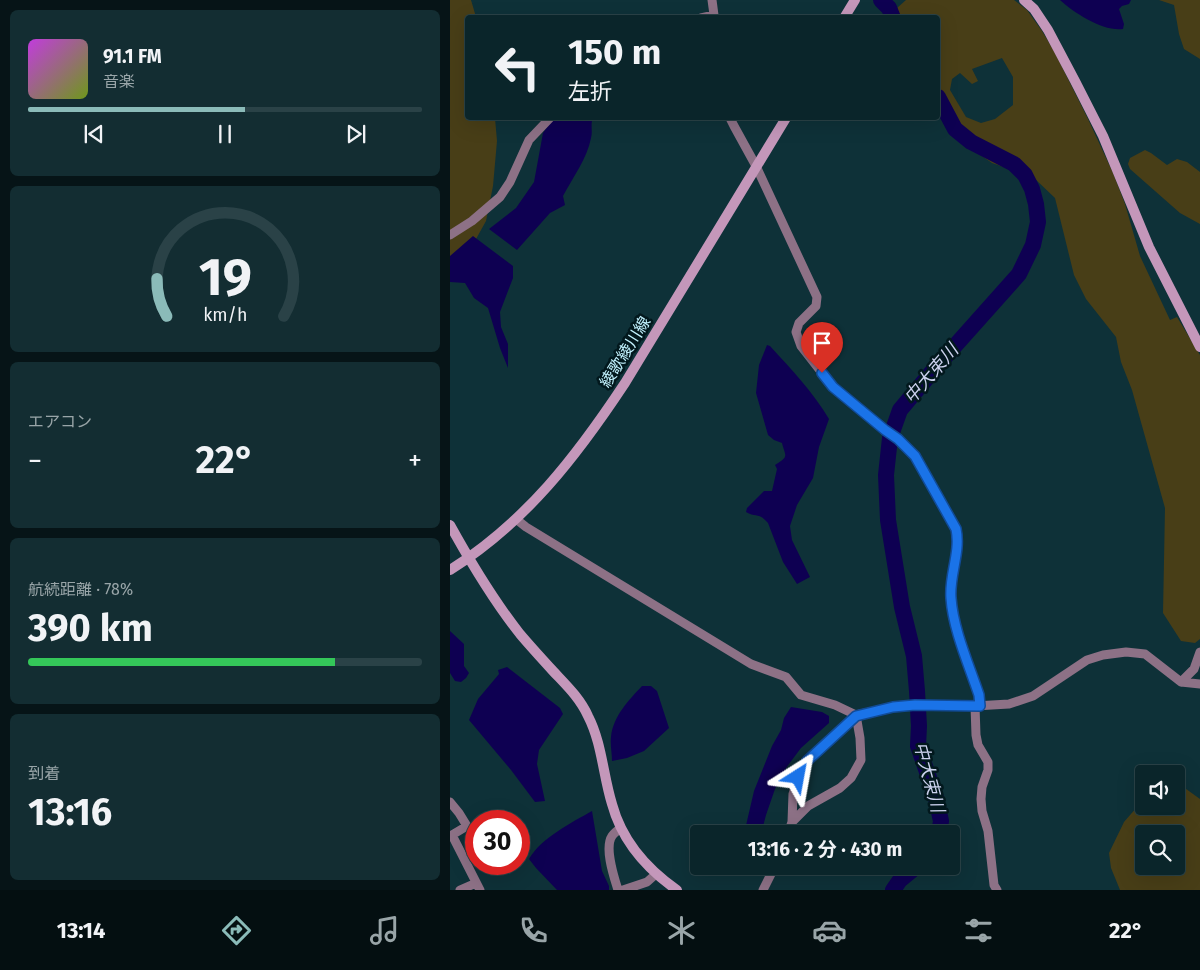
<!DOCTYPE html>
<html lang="ja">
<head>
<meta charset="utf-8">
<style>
  body { margin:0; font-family:"Fira Sans","Noto Sans JP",sans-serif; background:#132d32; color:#f1f3f6; height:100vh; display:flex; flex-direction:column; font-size:19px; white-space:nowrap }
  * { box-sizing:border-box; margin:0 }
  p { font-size:16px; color:#99a5a8 }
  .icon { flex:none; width:28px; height:28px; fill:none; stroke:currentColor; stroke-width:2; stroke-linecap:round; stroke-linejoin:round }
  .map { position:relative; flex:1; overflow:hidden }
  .drawer { display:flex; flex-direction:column; gap:10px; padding:10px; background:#061417; width:450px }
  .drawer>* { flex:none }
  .hud { position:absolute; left:15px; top:15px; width:475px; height:105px; border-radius:5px; box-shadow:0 5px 20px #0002,0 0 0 1px #2a4247; background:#0a252a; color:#f1f3f6; overflow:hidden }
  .controls { position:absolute; left:685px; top:765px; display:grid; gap:10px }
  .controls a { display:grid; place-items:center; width:50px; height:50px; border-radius:5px; background:#0a252a; box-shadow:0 5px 20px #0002,0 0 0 1px #2a4247; font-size:25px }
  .speed { position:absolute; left:15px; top:810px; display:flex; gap:10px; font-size:25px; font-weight:700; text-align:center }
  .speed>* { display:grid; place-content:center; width:65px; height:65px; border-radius:50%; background:#0a252a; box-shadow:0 5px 20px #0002,0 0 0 1px #2a4247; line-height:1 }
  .speed .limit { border:8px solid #d22; background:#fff; color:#111 }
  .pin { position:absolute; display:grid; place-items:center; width:42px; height:42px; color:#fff; margin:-51px -21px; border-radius:50% 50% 50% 0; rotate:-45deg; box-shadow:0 0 5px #0007 }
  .pin .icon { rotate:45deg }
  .me { position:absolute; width:55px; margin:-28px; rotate:34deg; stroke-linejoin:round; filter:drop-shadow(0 0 4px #0008) }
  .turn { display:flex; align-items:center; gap:18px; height:105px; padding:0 20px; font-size:22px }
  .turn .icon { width:65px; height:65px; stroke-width:2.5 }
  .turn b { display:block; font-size:35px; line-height:42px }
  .big { font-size:38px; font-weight:700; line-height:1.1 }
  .drawer .tile { flex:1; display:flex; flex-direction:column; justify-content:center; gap:8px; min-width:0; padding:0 18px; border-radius:8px; background:#132d32 }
  .drawer .dial { align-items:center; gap:0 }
  .dial svg { height:130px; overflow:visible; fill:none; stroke:#2a4247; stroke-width:7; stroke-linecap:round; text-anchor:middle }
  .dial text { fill:#f1f3f6; stroke:none }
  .song { display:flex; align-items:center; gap:15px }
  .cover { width:60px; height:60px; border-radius:8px; background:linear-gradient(135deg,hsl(290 70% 55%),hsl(80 70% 35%)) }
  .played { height:5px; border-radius:2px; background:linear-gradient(90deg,#8bbbb9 55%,#2a4247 55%) }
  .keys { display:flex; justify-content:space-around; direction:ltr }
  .heat { display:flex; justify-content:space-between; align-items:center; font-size:28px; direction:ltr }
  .charge { height:8px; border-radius:4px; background:linear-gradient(90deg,#34c759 78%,#2a4247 0) }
  .trip { position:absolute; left:240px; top:825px; width:270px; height:50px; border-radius:5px; background:#0a252a; box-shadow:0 5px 20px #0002,0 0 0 1px #2a4247; font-weight:700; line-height:50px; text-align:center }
  .dock { display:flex; height:80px; justify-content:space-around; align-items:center; background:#040f11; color:#99a5a8 }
  .dock .icon { width:35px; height:35px }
  .dock .on { color:#8bbbb9 }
  .dock b { font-size:22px; color:#f1f3f6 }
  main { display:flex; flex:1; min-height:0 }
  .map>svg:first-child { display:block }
</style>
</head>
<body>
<main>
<section class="drawer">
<div class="tile">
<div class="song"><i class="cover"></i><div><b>91.1 FM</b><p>音楽</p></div></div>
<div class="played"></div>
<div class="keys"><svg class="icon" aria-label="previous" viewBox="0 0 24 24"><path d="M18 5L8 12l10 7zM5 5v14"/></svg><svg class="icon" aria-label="pause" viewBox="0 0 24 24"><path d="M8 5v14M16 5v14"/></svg><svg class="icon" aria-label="next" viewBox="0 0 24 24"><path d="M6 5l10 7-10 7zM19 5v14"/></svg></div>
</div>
<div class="tile dial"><svg viewBox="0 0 100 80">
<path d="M14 69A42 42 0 1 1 86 69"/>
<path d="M14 69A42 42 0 0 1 8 46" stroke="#8bbbb9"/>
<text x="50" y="56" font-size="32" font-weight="700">19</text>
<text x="50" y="72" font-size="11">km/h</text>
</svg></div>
<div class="tile"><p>エアコン</p>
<div class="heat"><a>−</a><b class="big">22°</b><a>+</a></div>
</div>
<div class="tile"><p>航続距離 · 78%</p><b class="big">390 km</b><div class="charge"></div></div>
<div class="tile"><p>到着</p><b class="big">13:16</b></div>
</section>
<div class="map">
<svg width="750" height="890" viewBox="0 0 750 890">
  <rect width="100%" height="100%" fill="#0e3138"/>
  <path fill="#483e17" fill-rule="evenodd" d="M 0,0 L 21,0 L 26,17 L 18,18 L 18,118 L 45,118 L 47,141 L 43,186 L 36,221 L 21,248 L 0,263 Z
    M 456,0 L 564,0 L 577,10 L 592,31 L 604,51 L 638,119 L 663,173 L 675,204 L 690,256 L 720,320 L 727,317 L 750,355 L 750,639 L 745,643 L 731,641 L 713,613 L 715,508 L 682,390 L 671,362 L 666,337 L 636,299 L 624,275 L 605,198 L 583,177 L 542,163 L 512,142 L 488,91 L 488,18 L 450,17 L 447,8 ZM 552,58 L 563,77 L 563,105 L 545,119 L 531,123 L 516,117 L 500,90 L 502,79 L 510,73 L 522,84 L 528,81 L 522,69 Z
    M 709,0 L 750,0 L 750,59 L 734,49 L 729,34 L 724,5 Z
    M 695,150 L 701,153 L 717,165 L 727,159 L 737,162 L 750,172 L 750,224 L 730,213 L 680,169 L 678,164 L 680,158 Z
    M 732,786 L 750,799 L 750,890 L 670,890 L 661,868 L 659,853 L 674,822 L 694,799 L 694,806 L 726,806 L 726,787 ZM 694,834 L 726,834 L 726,866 L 694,866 Z"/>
  <path fill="#0e0052" d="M 610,0 L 681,0 L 679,4 L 672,6 L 669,9 L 674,24 L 673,29 C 654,32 624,13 610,0 Z
    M 103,118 L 143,118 C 140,124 143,131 141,138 C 137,159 123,177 113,196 L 115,205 L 100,213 L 67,250 L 39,229 L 66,208 L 84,182 L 93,133 Z
    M 23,236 L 63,266 L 63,278 L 50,312 L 51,327 L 58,344 L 58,368 L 50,348 L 38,308 L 24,298 L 15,283 L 0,282 L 0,256 Z
    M 317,345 L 320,346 C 341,369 363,392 379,419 L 369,447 L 363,478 L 347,505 L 340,526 L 342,540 L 360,577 L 347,584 L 333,562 L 318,523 C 309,512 306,518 296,512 L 297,508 L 314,491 L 322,491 L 327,469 L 325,465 C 340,456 335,456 332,443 L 324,440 L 318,435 L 306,393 L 309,365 Z
    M 0,631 L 14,644 L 14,666 L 19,673 L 16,678 L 11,682 L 5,681 L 0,673 Z
    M 57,667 L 110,708 L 113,714 L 89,750 L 87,764 L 95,801 L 85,802 L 61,770 L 19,720 L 28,699 L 49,674 L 48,670 Z
    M 192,686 L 201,686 L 207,691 L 219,728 L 194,751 L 177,758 L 162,761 C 162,753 160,744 161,737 C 163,716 179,700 192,686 Z
    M 341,707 L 372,712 L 379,716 L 379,723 L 351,748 L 336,768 L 325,789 L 316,815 L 311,834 L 294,834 L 304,791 L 322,746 L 331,730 L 334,718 Z
    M 142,811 L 152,871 L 159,886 L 159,890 L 107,890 L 86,868 L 79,859 C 91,838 121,823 142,811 Z"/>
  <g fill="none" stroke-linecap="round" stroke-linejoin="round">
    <path stroke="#0e0052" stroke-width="16" d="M 431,0 L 439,8 L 443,18
      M 488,97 L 505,129 L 521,142 L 564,164 L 575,175 L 582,189 L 586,204 L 588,222 L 583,245 L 569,274 L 487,366 L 450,410 L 440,438 L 436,475 L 438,520 L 452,607 L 464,656 L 467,691 L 469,726 L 468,746 L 486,798 L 491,821 L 489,834
      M 443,890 L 450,880 L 467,866"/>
    <path stroke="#8d7186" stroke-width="9" d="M 251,18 L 264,15 L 262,0
      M 280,118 L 284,126 L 306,166 L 367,297 L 366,306 L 349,323 L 346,332 L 351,346 L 383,387 L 435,430 L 448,439 L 465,456 L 506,529 L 508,539 L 500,596 L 503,618 L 529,695 L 530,706
      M 0,235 L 22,221 L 50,197 L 60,182 L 79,140 L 100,118
      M 66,519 L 76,527 L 301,664 L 336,677 L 351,695 L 385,705 L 406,715
      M 731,682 L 750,684
      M 525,706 L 526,735 L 528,745 L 538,762 L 538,770 L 532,787 L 531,799 L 532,811 L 538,831 L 544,885 L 547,890
      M 0,802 L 9,813 L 17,826 L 2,835 L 30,890
      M 342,822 L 358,806 L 390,788 L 401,778 L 411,760 L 410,738 L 406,715
      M 338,834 L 342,822 L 343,794 L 348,777 L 357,761 L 406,715 L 443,707 L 465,705 L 525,706 L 559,704 L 583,696 L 637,660 L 653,655 L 676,652 L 695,654 L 731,682 L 744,669 L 750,652
      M 10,890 L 26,883
      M 168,890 C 164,877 154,848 162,836 C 164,833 168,830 171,828
      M 173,890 L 197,882 L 206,874
      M 313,890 L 325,866"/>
    <path stroke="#c497ba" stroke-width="10" d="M 574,0 L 584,9 L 598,30 L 625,81 L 653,136 L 699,247 L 750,347
      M 394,18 L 405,0
      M 0,525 C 21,563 43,600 70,634 C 81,647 92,659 103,671 C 116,685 130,698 138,716 C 152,743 153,775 162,804 C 172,841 197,869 227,890
      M 0,570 C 76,522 126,457 175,383 L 336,118"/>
  </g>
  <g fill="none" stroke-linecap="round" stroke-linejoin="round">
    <g stroke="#114b97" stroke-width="12">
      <path id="route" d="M 348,777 L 357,761 L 406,716 L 443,707 L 465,705 L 530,706 L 529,695 C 519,665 503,629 501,598 C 499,575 511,552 506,529 L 465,456 L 448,439 L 435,430 L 383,387 L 372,373"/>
    </g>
    <use href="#route" stroke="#1a73e8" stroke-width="9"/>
  </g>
  <g text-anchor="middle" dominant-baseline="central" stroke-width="5" stroke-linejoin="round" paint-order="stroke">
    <g font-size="16" fill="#c2f2fe" stroke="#02181d">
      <text transform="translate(175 352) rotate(-58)">綾歌綾川線</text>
    </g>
    <g font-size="18" font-style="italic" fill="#cbd1ed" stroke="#02181d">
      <text transform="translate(481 374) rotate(-49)">中大束川</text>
      <text transform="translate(479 777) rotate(75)">中大束川</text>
    </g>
  </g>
</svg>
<div class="controls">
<a><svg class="icon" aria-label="sound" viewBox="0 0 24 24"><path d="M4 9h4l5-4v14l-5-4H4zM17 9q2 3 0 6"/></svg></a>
<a><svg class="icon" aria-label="search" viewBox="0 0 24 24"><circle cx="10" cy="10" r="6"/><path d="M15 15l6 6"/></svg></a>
</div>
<div class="speed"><div class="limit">30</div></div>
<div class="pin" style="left:372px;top:373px;background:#d93025"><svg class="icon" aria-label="arrive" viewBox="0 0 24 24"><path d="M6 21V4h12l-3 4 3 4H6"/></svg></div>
<svg class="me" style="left:348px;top:777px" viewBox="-20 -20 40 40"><path d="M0-17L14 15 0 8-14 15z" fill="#1a73e8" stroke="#fff" stroke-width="4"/></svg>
<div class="trip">13:16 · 2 分 · 430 m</div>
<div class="hud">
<div class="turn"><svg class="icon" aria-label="left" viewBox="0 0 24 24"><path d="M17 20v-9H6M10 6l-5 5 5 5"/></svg><div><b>150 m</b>左折</div></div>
</div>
</div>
</main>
<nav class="dock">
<b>13:14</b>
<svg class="icon on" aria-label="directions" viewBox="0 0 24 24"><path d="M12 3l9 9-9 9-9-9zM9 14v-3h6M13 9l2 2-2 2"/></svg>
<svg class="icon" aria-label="music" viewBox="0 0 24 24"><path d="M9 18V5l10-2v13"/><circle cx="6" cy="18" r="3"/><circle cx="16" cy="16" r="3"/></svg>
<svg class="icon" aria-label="phone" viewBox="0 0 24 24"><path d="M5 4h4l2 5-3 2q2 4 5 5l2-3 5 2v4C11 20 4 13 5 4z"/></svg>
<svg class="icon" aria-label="climate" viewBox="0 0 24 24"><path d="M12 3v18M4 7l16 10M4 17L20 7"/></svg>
<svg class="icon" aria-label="car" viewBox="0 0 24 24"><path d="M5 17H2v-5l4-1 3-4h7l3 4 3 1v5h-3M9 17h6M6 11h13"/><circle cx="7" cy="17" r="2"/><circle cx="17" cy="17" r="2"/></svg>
<svg class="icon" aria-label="filters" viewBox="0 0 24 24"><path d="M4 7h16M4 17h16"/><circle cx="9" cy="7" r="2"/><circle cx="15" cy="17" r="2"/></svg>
<b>22°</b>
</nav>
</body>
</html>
